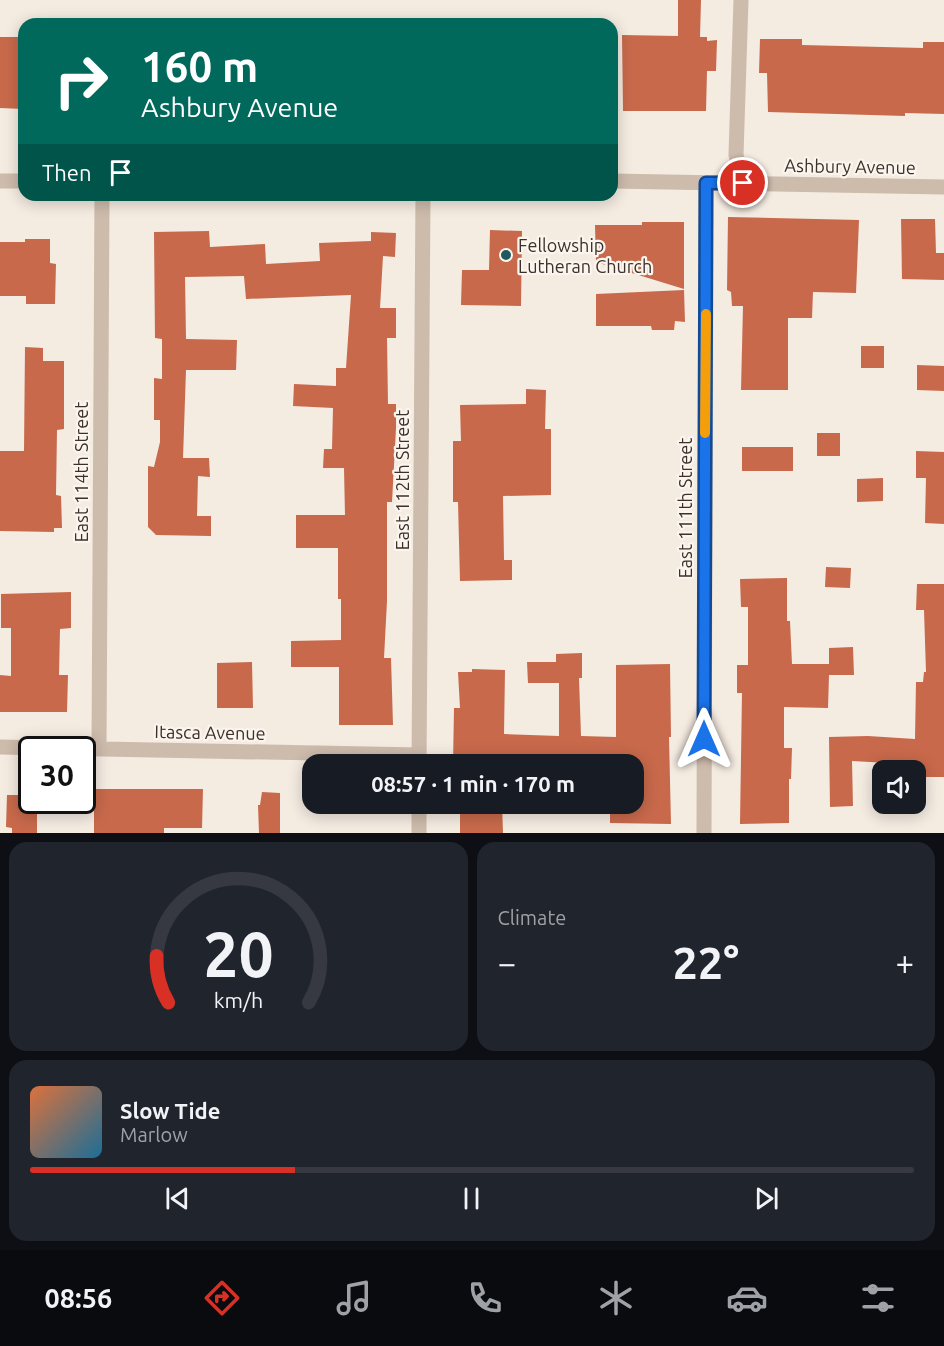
<!DOCTYPE html>
<html lang="en">
<head>
<meta charset="utf-8">
<style>
  body { margin:0; font-family:Ubuntu,sans-serif; background:#20242c; color:#f1f3f6; height:100vh; display:flex; flex-direction:column; font-size:22px; white-space:nowrap }
  * { box-sizing:border-box; margin:0 }
  p { font-size:20px; color:#9ea1a6 }
  .icon { flex:none; width:33px; height:33px; fill:none; stroke:currentColor; stroke-width:2; stroke-linecap:round; stroke-linejoin:round }
  .map { position:relative; height:833px; overflow:hidden }
  .panel { display:flex; flex-direction:column; gap:9px; padding:9px; background:#0d0f14; flex:1 }
  .panel>* { flex:none }
  .guide { position:absolute; left:18px; top:18px; width:600px; height:183px; border-radius:18px; box-shadow:0 3px 15px #0003; background:#00695c; color:#fff; overflow:hidden }
  .fabs { position:absolute; left:872px; top:760px; display:grid; gap:12px }
  .fabs a { display:grid; place-items:center; width:54px; height:54px; border-radius:12px; background:#171b24; box-shadow:0 3px 15px #0003; font-size:30px }
  .speed { position:absolute; left:18px; top:736px; display:flex; gap:12px; font-size:30px; font-weight:700; text-align:center }
  .speed>* { display:grid; place-content:center; width:78px; height:78px; border-radius:50%; background:#171b24; box-shadow:0 3px 15px #0003; line-height:1 }
  .speed .limit { border:3px solid #111; border-radius:9px; background:#fff; color:#111 }
  .pin { position:absolute; display:grid; place-items:center; width:51px; height:51px; color:#fff; margin:-26px; border:3px solid #fff; border-radius:50%; box-shadow:0 2px 6px #0007 }
  .me { position:absolute; width:66px; margin:-33px; rotate:0deg; stroke-linejoin:round; filter:drop-shadow(0 0 4px #0008) }
  .turn { display:flex; align-items:center; gap:21px; height:126px; padding:0 24px; font-size:27px }
  .turn .icon { width:78px; height:78px; stroke-width:2.5 }
  .turn b { display:block; font-size:42px; line-height:51px }
  .then { display:flex; align-items:center; height:57px; padding:0 24px; background:#0003; gap:12px; font-size:22px }
  .big { font-size:45px; font-weight:700; line-height:1.1 }
  .panel .widget { flex:1; display:flex; flex-direction:column; justify-content:center; gap:9px; min-width:0; padding:0 21px; border-radius:18px; background:#20242c }
  .panel .dial { align-items:center; gap:0 }
  .dial svg { height:156px; overflow:visible; fill:none; stroke:#363941; stroke-width:7; stroke-linecap:round; text-anchor:middle }
  .dial text { fill:#f1f3f6; stroke:none }
  .song { display:flex; align-items:center; gap:18px }
  .cover { width:72px; height:72px; border-radius:9px; background:linear-gradient(135deg,hsl(20 70% 55%),hsl(200 70% 35%)) }
  .played { height:6px; border-radius:3px; background:linear-gradient(90deg,#d93025 30%,#363941 30%) }
  .keys { display:flex; justify-content:space-around; direction:ltr }
  .heat { display:flex; justify-content:space-between; align-items:center; font-size:33px; direction:ltr }
  .panel .tiles { flex:1; display:grid; gap:9px; grid-template-columns:1fr 1fr }
  .widget:last-child { grid-column:span 2 }
  .trip { position:absolute; left:302px; top:754px; width:342px; height:60px; border-radius:18px; background:#171b24; box-shadow:0 3px 15px #0003; font-weight:700; line-height:60px; text-align:center }
  .tabs { display:flex; height:96px; justify-content:space-around; align-items:center; background:#090b0e; color:#9ea1a6 }
  .tabs .icon { width:42px; height:42px }
  .tabs .current { color:#d93025 }
  .tabs b { font-size:27px; color:#f1f3f6 }
  .map>svg:first-child { display:block }
</style>
</head>
<body>
<div class="map">
<svg width="944" height="833" viewBox="0 0 944 833">
  <rect width="100%" height="100%" fill="#f4ebe1"/>
  <path fill="#c8694b" d="M 678,0 L 701,0 L 700,37 L 707,37 L 707,41 L 717,40 L 716,71 L 707,71 L 706,111 L 623,111 L 622,35 L 678,36 Z
    M 0,37 L 24,37 L 24,109 L 0,108 Z
    M 760,39 L 802,39 L 802,45 L 923,48 L 923,42 L 944,42 L 944,114 L 905,113 L 905,116 L 768,112 L 767,73 L 759,73 Z
    M 728,217 L 859,220 L 856,293 L 813,292 L 812,318 L 788,318 L 788,390 L 741,390 L 743,306 L 732,306 L 731,292 L 727,290 Z
    M 901,219 L 935,219 L 936,253 L 944,253 L 944,280 L 902,279 Z
    M 642,222 L 684,222 L 684,289 L 596,262 L 595,225 L 642,225 Z
    M 490,230 L 522,231 L 521,306 L 461,305 L 462,270 L 489,270 Z
    M 209,231 L 210,247 L 265,244 L 266,264 L 320,261 L 319,243 L 371,241 L 371,232 L 396,233 L 395,257 L 383,256 L 380,308 L 396,308 L 396,338 L 387,338 L 388,404 L 396,404 L 396,428 L 392,502 L 387,502 L 387,601 L 384,658 L 391,658 L 393,725 L 339,725 L 339,667 L 291,667 L 291,641 L 341,640 L 341,599 L 338,599 L 338,548 L 296,548 L 296,515 L 345,515 L 344,468 L 323,468 L 324,449 L 332,449 L 333,408 L 293,406 L 294,384 L 336,386 L 336,368 L 346,368 L 351,295 L 246,299 L 244,276 L 185,277 L 186,339 L 237,340 L 236,370 L 186,370 L 183,458 L 209,458 L 210,477 L 198,476 L 197,516 L 211,516 L 211,536 L 156,535 L 148,527 L 148,466 L 154,467 L 160,442 L 160,420 L 154,420 L 154,378 L 162,379 L 162,339 L 155,338 L 154,232 Z
    M 25,239 L 50,239 L 50,263 L 56,264 L 55,304 L 26,304 L 26,296 L 0,296 L 0,242 L 25,242 Z
    M 684,290 L 685,322 L 675,321 L 674,330 L 652,330 L 651,326 L 596,326 L 596,294 Z
    M 861,346 L 884,346 L 884,368 L 861,368 Z
    M 25,347 L 43,348 L 43,361 L 64,361 L 64,429 L 57,430 L 56,495 L 61,496 L 62,528 L 54,528 L 54,532 L 0,531 L 0,451 L 24,451 Z
    M 917,365 L 944,366 L 944,391 L 917,390 Z
    M 526,389 L 546,390 L 545,429 L 551,429 L 551,495 L 503,496 L 504,560 L 512,560 L 512,580 L 460,581 L 458,502 L 453,502 L 453,441 L 461,441 L 460,405 L 526,404 Z
    M 817,433 L 840,433 L 840,456 L 817,456 Z
    M 742,447 L 793,447 L 793,471 L 742,471 Z
    M 916,451 L 944,452 L 944,524 L 925,523 L 926,478 L 916,478 Z
    M 883,478 L 883,501 L 857,502 L 857,479 Z
    M 826,567 L 851,568 L 850,588 L 825,587 Z
    M 787,578 L 787,621 L 790,621 L 792,664 L 829,664 L 829,648 L 853,647 L 854,675 L 829,675 L 828,708 L 784,707 L 784,748 L 792,748 L 791,779 L 789,779 L 789,823 L 740,824 L 742,693 L 737,693 L 737,665 L 748,665 L 748,607 L 741,607 L 740,579 Z
    M 917,584 L 944,584 L 944,777 L 924,777 L 924,765 L 852,761 L 853,806 L 830,807 L 829,737 L 868,736 L 915,739 L 916,682 L 923,682 L 924,672 L 926,672 L 924,610 L 916,610 Z
    M 71,592 L 71,628 L 60,629 L 59,675 L 68,675 L 67,712 L 0,712 L 0,675 L 11,676 L 11,628 L 1,628 L 1,594 Z
    M 582,653 L 582,678 L 579,678 L 581,736 L 616,737 L 616,665 L 670,664 L 671,737 L 669,737 L 671,824 L 610,823 L 610,804 L 633,804 L 633,765 L 623,765 L 623,763 L 498,760 L 498,765 L 453,765 L 454,708 L 460,708 L 458,672 L 472,672 L 472,669 L 505,670 L 504,734 L 559,736 L 559,683 L 528,683 L 527,662 L 556,662 L 556,654 Z
    M 252,662 L 253,708 L 217,708 L 217,663 Z
    M 94,789 L 203,789 L 202,828 L 164,828 L 164,833 L 94,833 Z
    M 262,792 L 280,793 L 280,833 L 259,833 L 258,805 L 260,805 Z
    M 7,795 L 32,795 L 32,801 L 37,801 L 37,833 L 12,833 L 12,828 L 6,827 Z
    M 460,804 L 502,804 L 503,833 L 460,833 Z"/>
  <g fill="none" stroke-linecap="round" stroke-linejoin="round">
    <path stroke="#cdbbac" stroke-width="15" d="M 741,0 L 736,155 L 743,183
      M 0,181 L 24,181
      M 612,181 L 944,187
      M 0,747 L 419,755
      M 99,749 L 102,195
      M 419,765 L 423,195
      M 419,833 L 419,804
      M 704,833 L 706,183"/>
  </g>
  <g fill="none" stroke-linecap="round" stroke-linejoin="round">
    <g stroke="#114b97" stroke-width="15">
      <path id="route" d="M 704,739 L 706,183 L 743,183"/>
    </g>
    <use href="#route" stroke="#1a73e8" stroke-width="10"/>
    <path stroke="#f59e0b" stroke-width="10" d="M 705,433 L 706,314"/>
  </g>
  <circle fill="#1f5a5e" stroke="#fbf5ee" stroke-width="2" cx="506" cy="255" r="6"/>
  <g text-anchor="middle" dominant-baseline="central" stroke-width="4.5" stroke-linejoin="round" paint-order="stroke">
    <g font-size="18" fill="#3b302b" stroke="#fbf5ee">
      <text transform="translate(850 166) rotate(1)">Ashbury Avenue</text>
      <text transform="translate(81 472) rotate(-90)">East 114th Street</text>
      <text transform="translate(402 480) rotate(-90)">East 112th Street</text>
      <text transform="translate(685 508) rotate(-90)">East 111th Street</text>
      <text transform="translate(210 732) rotate(1)">Itasca Avenue</text>
    </g>
    <g font-size="18" fill="#3b302b" stroke="#fbf5ee" text-anchor="start">
      <text x="518" y="245">Fellowship<tspan x="518" dy="21">Lutheran Church</tspan></text>
    </g>
  </g>
</svg>
<div class="fabs">
<a><svg class="icon" aria-label="sound" viewBox="0 0 24 24"><path d="M4 9h4l5-4v14l-5-4H4zM17 9q2 3 0 6"/></svg></a>
</div>
<div class="speed"><div class="limit">30</div></div>
<div class="pin" style="left:743px;top:183px;background:#d93025"><svg class="icon" aria-label="arrive" viewBox="0 0 24 24"><path d="M6 21V4h12l-3 4 3 4H6"/></svg></div>
<svg class="me" style="left:704px;top:739px" viewBox="-20 -20 40 40"><path d="M0-17L14 15 0 8-14 15z" fill="#1a73e8" stroke="#fff" stroke-width="4"/></svg>
<div class="trip">08:57 · 1 min · 170 m</div>
<div class="guide">
<div class="turn"><svg class="icon" aria-label="right" viewBox="0 0 24 24"><path d="M7 20v-9h11M14 6l5 5-5 5"/></svg><div><b>160 m</b>Ashbury Avenue</div></div>
<div class="then">Then<svg class="icon" aria-label="arrive" viewBox="0 0 24 24"><path d="M6 21V4h12l-3 4 3 4H6"/></svg></div>
</div>
</div>
<section class="panel">
<div class="tiles">
<div class="widget dial"><svg viewBox="0 0 100 80">
<path d="M14 69A42 42 0 1 1 86 69"/>
<path d="M14 69A42 42 0 0 1 8 45" stroke="#d93025"/>
<text x="50" y="56" font-size="32" font-weight="700">20</text>
<text x="50" y="72" font-size="11">km/h</text>
</svg></div>
<div class="widget"><p>Climate</p>
<div class="heat"><a>−</a><b class="big">22°</b><a>+</a></div>
</div>
<div class="widget">
<div class="song"><i class="cover"></i><div><b>Slow Tide</b><p>Marlow</p></div></div>
<div class="played"></div>
<div class="keys"><svg class="icon" aria-label="previous" viewBox="0 0 24 24"><path d="M18 5L8 12l10 7zM5 5v14"/></svg><svg class="icon" aria-label="pause" viewBox="0 0 24 24"><path d="M8 5v14M16 5v14"/></svg><svg class="icon" aria-label="next" viewBox="0 0 24 24"><path d="M6 5l10 7-10 7zM19 5v14"/></svg></div>
</div>
</div>
</section>
<nav class="tabs">
<b>08:56</b>
<svg class="icon current" aria-label="directions" viewBox="0 0 24 24"><path d="M12 3l9 9-9 9-9-9zM9 14v-3h6M13 9l2 2-2 2"/></svg>
<svg class="icon" aria-label="music" viewBox="0 0 24 24"><path d="M9 18V5l10-2v13"/><circle cx="6" cy="18" r="3"/><circle cx="16" cy="16" r="3"/></svg>
<svg class="icon" aria-label="phone" viewBox="0 0 24 24"><path d="M5 4h4l2 5-3 2q2 4 5 5l2-3 5 2v4C11 20 4 13 5 4z"/></svg>
<svg class="icon" aria-label="climate" viewBox="0 0 24 24"><path d="M12 3v18M4 7l16 10M4 17L20 7"/></svg>
<svg class="icon" aria-label="car" viewBox="0 0 24 24"><path d="M5 17H2v-5l4-1 3-4h7l3 4 3 1v5h-3M9 17h6M6 11h13"/><circle cx="7" cy="17" r="2"/><circle cx="17" cy="17" r="2"/></svg>
<svg class="icon" aria-label="filters" viewBox="0 0 24 24"><path d="M4 7h16M4 17h16"/><circle cx="9" cy="7" r="2"/><circle cx="15" cy="17" r="2"/></svg>
</nav>
</body>
</html>
